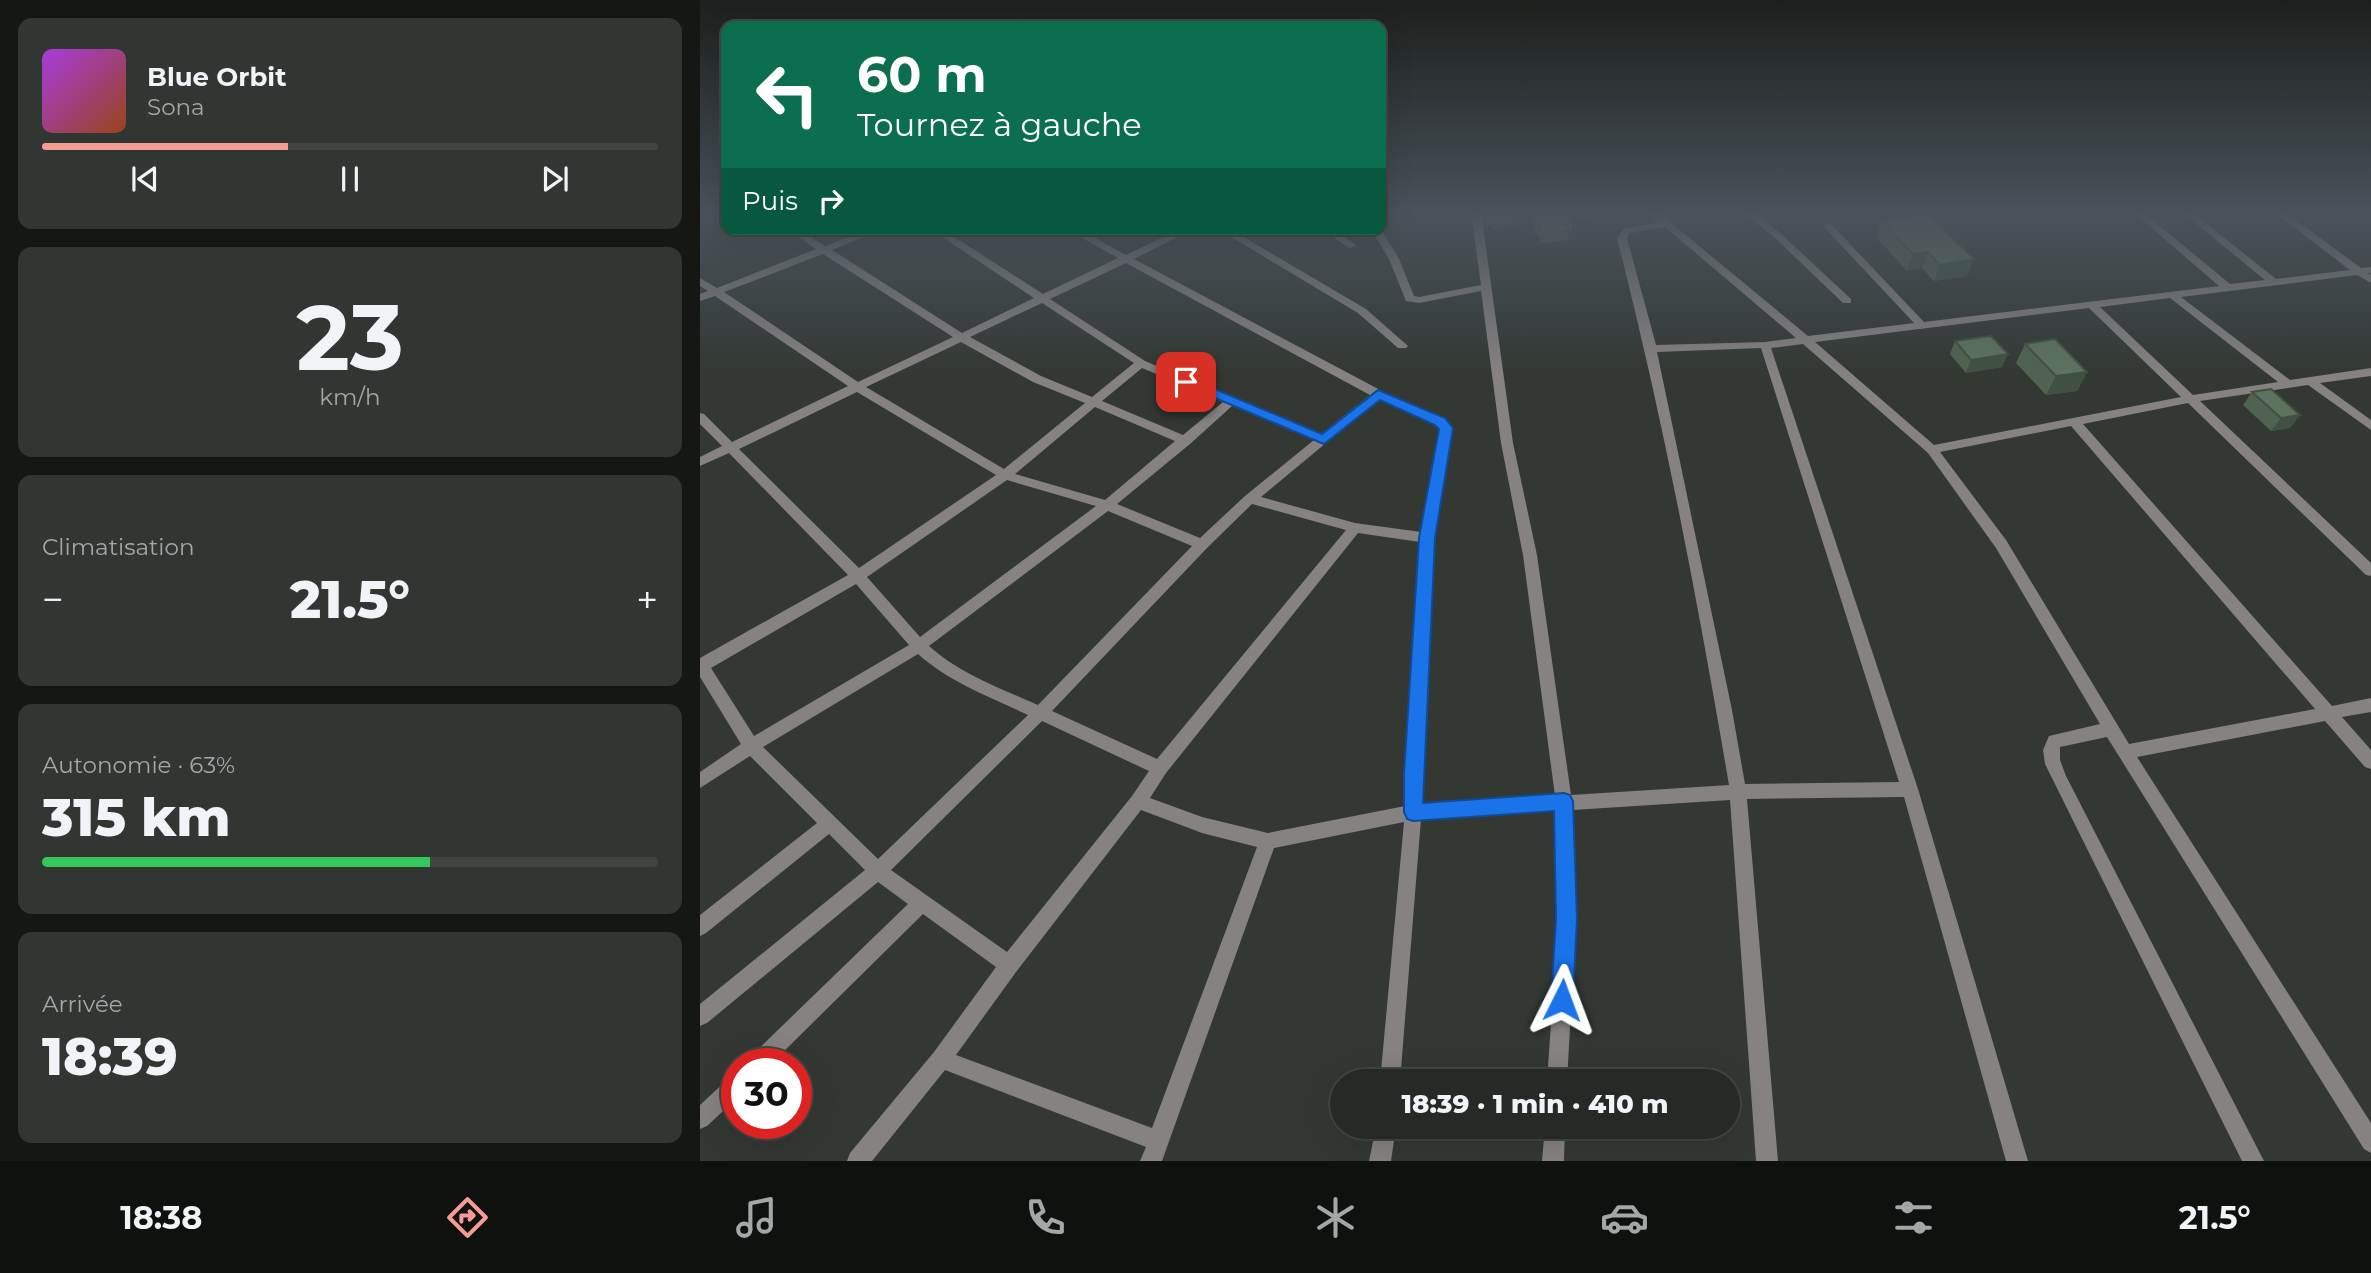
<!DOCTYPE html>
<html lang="fr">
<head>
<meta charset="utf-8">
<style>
  body { margin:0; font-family:Montserrat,sans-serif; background:#323632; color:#f1f3f6; height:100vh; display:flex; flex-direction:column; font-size:26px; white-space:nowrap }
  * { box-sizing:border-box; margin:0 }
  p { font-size:23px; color:#a4a7a7 }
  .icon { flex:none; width:38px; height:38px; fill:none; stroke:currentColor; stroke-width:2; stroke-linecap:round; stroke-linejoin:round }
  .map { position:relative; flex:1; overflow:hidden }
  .panel { display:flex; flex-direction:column; gap:18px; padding:18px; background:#151715; width:700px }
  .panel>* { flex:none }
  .hud { position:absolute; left:21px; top:21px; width:665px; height:214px; border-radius:14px; box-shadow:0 7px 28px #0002,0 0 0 2px #424643; background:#0b6e4f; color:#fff; overflow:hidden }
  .speed { position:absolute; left:21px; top:1048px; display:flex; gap:14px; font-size:35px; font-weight:700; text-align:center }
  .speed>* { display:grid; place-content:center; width:91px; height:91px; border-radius:50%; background:#262a26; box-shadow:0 7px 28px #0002,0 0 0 2px #424643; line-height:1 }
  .speed .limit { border:10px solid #d22; background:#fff; color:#111 }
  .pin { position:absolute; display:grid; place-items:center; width:60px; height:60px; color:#fff; margin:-30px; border-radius:14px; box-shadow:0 4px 10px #0006 }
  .me { position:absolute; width:77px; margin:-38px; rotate:3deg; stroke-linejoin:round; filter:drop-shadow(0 0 5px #0008) }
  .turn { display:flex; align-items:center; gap:24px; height:147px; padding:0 21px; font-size:32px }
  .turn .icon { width:91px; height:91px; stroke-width:2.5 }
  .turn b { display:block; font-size:49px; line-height:60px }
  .then { display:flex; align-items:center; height:66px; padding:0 21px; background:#0003; gap:14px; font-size:26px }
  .big { font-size:52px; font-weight:800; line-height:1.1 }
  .panel .tile { flex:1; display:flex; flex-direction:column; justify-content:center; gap:10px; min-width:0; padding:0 24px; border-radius:14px; background:#323632 }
  .panel .dial { align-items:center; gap:0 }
  .dial b { font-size:91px; line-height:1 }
  .song { display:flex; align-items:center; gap:21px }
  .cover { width:84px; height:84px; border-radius:10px; background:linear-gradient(135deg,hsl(280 70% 55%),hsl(20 70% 35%)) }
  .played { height:7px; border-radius:4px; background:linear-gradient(90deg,#f59c94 40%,#424643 40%) }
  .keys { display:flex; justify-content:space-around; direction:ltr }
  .heat { display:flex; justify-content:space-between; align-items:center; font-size:38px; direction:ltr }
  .charge { height:10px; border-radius:5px; background:linear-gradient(90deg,#34c759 63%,#424643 0) }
  .trip { position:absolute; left:630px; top:1069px; width:410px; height:70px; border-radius:35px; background:#262a26; box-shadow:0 7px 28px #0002,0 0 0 2px #424643; font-weight:800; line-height:70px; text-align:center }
  .dock { display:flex; height:112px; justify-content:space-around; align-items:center; background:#0f110f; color:#a4a7a7 }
  .dock .icon { width:49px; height:49px }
  .dock .active { color:#f59c94 }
  .dock b { font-size:32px; color:#f1f3f6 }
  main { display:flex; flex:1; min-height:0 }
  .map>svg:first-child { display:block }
</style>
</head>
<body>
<main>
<section class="panel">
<div class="tile">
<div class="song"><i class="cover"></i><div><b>Blue Orbit</b><p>Sona</p></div></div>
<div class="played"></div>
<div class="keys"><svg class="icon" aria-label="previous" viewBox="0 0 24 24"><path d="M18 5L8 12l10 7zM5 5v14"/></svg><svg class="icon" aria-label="pause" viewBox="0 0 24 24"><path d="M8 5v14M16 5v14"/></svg><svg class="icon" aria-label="next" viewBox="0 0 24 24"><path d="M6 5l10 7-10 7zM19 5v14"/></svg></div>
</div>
<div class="tile dial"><b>23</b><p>km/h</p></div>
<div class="tile"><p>Climatisation</p>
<div class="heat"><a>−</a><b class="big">21.5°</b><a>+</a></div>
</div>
<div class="tile"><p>Autonomie · 63%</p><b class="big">315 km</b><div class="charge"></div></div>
<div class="tile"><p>Arrivée</p><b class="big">18:39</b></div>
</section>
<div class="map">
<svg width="1671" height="1161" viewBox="0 0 1671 1161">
  <rect width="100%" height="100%" fill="#333833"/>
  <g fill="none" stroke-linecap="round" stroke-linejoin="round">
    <path fill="#868282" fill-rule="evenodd" d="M 771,212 L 781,212 L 813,443 L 837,555 L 871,795 L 1029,785 C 998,602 963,418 917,238 L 923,229 L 959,222 L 948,212 L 958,212 L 1108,336 L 1214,323 L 1125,228 L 1123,226 L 1128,223 L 1131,224 L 1224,322 L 1519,286 L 1433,212 L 1443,212 L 1530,284 L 1565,280 L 1482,212 L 1492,212 L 1576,279 L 1650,270 L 1574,212 L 1585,212 L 1661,268 L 1671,267 L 1671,273 L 1668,273 L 1671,275 L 1671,283 L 1657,275 L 1481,297 L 1590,380 L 1671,368 L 1671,376 L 1620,383 L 1671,420 L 1671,430 L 1608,385 L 1500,401 L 1671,563 L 1671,576 L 1666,575 L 1488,403 L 1383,424 L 1632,706 L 1671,698 L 1671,712 L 1642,717 L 1671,750 L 1671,769 L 1665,767 L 1625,721 L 1437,757 L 1671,1123 L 1671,1153 L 1664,1149 L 1407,737 L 1360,747 L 1360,760 L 1366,776 L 1564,1161 L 1542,1161 L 1345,764 L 1343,750 L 1349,736 L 1400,724 L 1296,548 L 1228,453 L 1103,344 L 1071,348 L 1218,789 L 1328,1161 L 1306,1161 L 1204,797 L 1047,799 L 1078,1161 L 1056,1161 L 1030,800 L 873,810 L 876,919 L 867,1082 L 847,1082 L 858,919 L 856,811 L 721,819 L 700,1082 L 680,1082 L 704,822 L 574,848 L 462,1161 L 440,1161 L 446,1147 L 245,1070 L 172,1161 L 147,1161 L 150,1153 L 234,1052 L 296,967 L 223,914 L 71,1064 L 47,1064 L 50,1057 L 208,904 L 178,882 L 7,1023 L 0,1026 L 0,1004 L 165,870 L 129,834 L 6,933 L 0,936 L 0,915 L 117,823 L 50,756 L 0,788 L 0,772 L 41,744 L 0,677 L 0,658 L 148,575 L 29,453 L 0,466 L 0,457 L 22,446 L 0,424 L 0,413 L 4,414 L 32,442 L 148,386 L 15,296 L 0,301 L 0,294 L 8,291 L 0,286 L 0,278 L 17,288 L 116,249 L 86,229 L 98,229 L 125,246 L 169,229 L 183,229 L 132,250 L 262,333 L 334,298 L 230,229 L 242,229 L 343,294 L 418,258 L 366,229 L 379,229 L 426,255 L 480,229 L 493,229 L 434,259 L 682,391 L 744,419 L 752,428 L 734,538 L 721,804 L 855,796 L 823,555 L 801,443 L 781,291 L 719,303 L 706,301 L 689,259 L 671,229 L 681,229 L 699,259 L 714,296 L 719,297 L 781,285 ZM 965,227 L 1096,338 L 1065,342 L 956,345 L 927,238 L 930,233 ZM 123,254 L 253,337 L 158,382 L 24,292 ZM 426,263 L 670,395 L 621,434 L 445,361 L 350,299 ZM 1470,298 L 1578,382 L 1493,395 L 1400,307 ZM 342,303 L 434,363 L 392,397 L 341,376 L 270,337 ZM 1389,308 L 1481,397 L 1234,445 L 1115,342 ZM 261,342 L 333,382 L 385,403 L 304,469 L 166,387 ZM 1061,348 L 1199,782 L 1045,784 L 1032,710 L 957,352 ZM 442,368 L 523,402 L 483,435 L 402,401 ZM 157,392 L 296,475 L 159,568 L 39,449 ZM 679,399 L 736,425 L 740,429 L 721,532 L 655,523 L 561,497 ZM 532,406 L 614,440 L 545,496 L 500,538 L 417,504 L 490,444 ZM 395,407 L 475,441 L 405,500 L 315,474 ZM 1371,426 L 1615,709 L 1429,744 L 1306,540 L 1240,452 ZM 307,480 L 396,506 L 220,637 L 167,577 ZM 552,504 L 646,530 L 457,759 L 352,711 L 507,548 ZM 408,511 L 492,546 L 338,705 C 300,688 260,674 229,646 ZM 658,533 L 720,542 L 705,806 L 568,833 L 502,817 L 450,798 L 466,773 ZM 156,584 L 209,645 L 54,736 L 11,668 ZM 218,654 C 249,682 290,697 328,715 L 178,859 L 63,747 ZM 342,721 L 449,771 L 432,796 L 307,952 L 191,870 ZM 441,810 L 502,833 L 557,847 L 452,1128 L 256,1055 L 316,972 Z
      M 1042,212 L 1053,212 L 1079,232 L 1151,299 L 1151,303 L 1143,303 L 1073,236 Z
      M 518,229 L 530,229 L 666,309 L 708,346 L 706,348 L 698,348 L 658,313 Z
      M 622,229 L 634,229 L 657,246 L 649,248 Z
      M 37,1074 L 37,1098 L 7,1126 L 0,1129 L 0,1105 L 30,1077 Z
      M 676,1127 L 696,1127 L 691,1161 L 669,1161 Z
      M 845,1127 L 865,1127 L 864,1161 L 842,1161 Z"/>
  </g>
  <path fill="#4f6351" d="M 760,212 L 769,212 L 770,222 L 761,222 Z
    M 782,212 L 812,212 L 814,228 L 793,230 L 792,225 L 787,225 Z
    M 830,212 L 898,212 L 898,217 L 872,221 L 872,231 L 869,231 L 868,240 L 841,243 L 838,233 L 835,234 Z
    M 1181,221 L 1267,276 L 1234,281 L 1222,268 L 1207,271 L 1176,237 Z
    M 1255,341 L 1302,367 L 1266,373 L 1250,354 Z
    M 1325,344 L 1387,372 L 1377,391 L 1346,395 L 1316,363 Z
    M 1552,392 L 1600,415 L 1590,428 L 1571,431 L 1543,405 Z"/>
  <path fill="#405042" d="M 869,212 L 898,212 L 898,217 L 869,221 Z
    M 814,220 L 814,228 L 793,230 L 793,223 Z
    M 1228,252 L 1222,268 L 1207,271 L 1213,254 Z
    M 1274,259 L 1267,276 L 1234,281 L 1240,265 Z
    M 1308,354 L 1302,367 L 1266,373 L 1271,360 Z
    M 1387,372 L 1377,391 L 1346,395 L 1356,376 Z
    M 1600,415 L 1590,428 L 1571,431 L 1581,418 Z"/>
  <path fill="#5c735e" stroke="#405042" stroke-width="2" d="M 760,212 L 769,212 L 769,214 L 761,215 Z
    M 785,212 L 812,212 L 814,220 L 793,223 L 791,217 L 787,217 Z
    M 832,212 L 870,212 L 873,222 L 866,222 L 869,231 L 841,234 L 838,224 L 835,225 Z
    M 1227,214 L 1274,259 L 1240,265 L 1228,252 L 1213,254 L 1181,221 Z
    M 1291,336 L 1308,354 L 1271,360 L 1255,341 Z
    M 1355,339 L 1387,372 L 1356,376 L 1325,344 Z
    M 1571,389 L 1600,415 L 1581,418 L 1552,392 Z"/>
  <linearGradient id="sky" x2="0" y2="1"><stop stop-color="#1c1f1c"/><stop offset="0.57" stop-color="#4a535b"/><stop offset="1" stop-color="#4a535b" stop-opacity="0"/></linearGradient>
  <rect width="1671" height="375" fill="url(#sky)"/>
  <path fill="#1a73e8" stroke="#114b97" stroke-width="2" d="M 486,377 L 622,434 L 678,390 L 745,418 L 753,428 L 735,538 L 723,803 L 864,793 L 870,795 L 873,801 L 877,919 L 873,1000 L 870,1008 L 862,1011 L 854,1008 L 851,1000 L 856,919 L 854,811 L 713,821 L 707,819 L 704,812 L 704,774 L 719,538 L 739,429 L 735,425 L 680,400 L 624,444 L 482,384 L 482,379 Z"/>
</svg>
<div class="speed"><div class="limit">30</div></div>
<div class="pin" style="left:486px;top:382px;background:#d93025"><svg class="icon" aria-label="arrive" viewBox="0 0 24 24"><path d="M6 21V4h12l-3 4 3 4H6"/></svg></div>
<svg class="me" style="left:862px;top:1000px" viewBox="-20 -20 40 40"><path d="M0-17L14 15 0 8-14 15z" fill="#1a73e8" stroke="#fff" stroke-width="4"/></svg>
<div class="trip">18:39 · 1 min · 410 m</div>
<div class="hud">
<div class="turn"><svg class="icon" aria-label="left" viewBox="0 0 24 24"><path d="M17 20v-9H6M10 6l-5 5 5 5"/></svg><div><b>60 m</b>Tournez à gauche</div></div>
<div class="then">Puis<svg class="icon" aria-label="right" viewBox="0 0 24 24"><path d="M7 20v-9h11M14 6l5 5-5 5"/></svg></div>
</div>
</div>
</main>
<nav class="dock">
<b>18:38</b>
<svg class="icon active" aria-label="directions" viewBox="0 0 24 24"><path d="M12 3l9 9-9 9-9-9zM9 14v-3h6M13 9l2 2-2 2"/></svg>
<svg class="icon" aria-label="music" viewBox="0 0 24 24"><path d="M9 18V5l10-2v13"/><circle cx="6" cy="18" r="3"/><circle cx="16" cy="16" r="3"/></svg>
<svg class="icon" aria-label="phone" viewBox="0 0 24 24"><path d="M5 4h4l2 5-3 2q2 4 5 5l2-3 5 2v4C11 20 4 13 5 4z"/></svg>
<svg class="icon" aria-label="climate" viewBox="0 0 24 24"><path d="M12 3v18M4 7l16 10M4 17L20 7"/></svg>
<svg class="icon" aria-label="car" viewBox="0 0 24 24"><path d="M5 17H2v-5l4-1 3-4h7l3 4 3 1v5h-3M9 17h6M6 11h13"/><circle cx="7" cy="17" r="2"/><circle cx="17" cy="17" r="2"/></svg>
<svg class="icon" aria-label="filters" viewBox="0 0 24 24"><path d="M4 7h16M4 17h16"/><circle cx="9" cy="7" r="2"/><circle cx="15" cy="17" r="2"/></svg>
<b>21.5°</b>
</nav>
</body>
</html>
